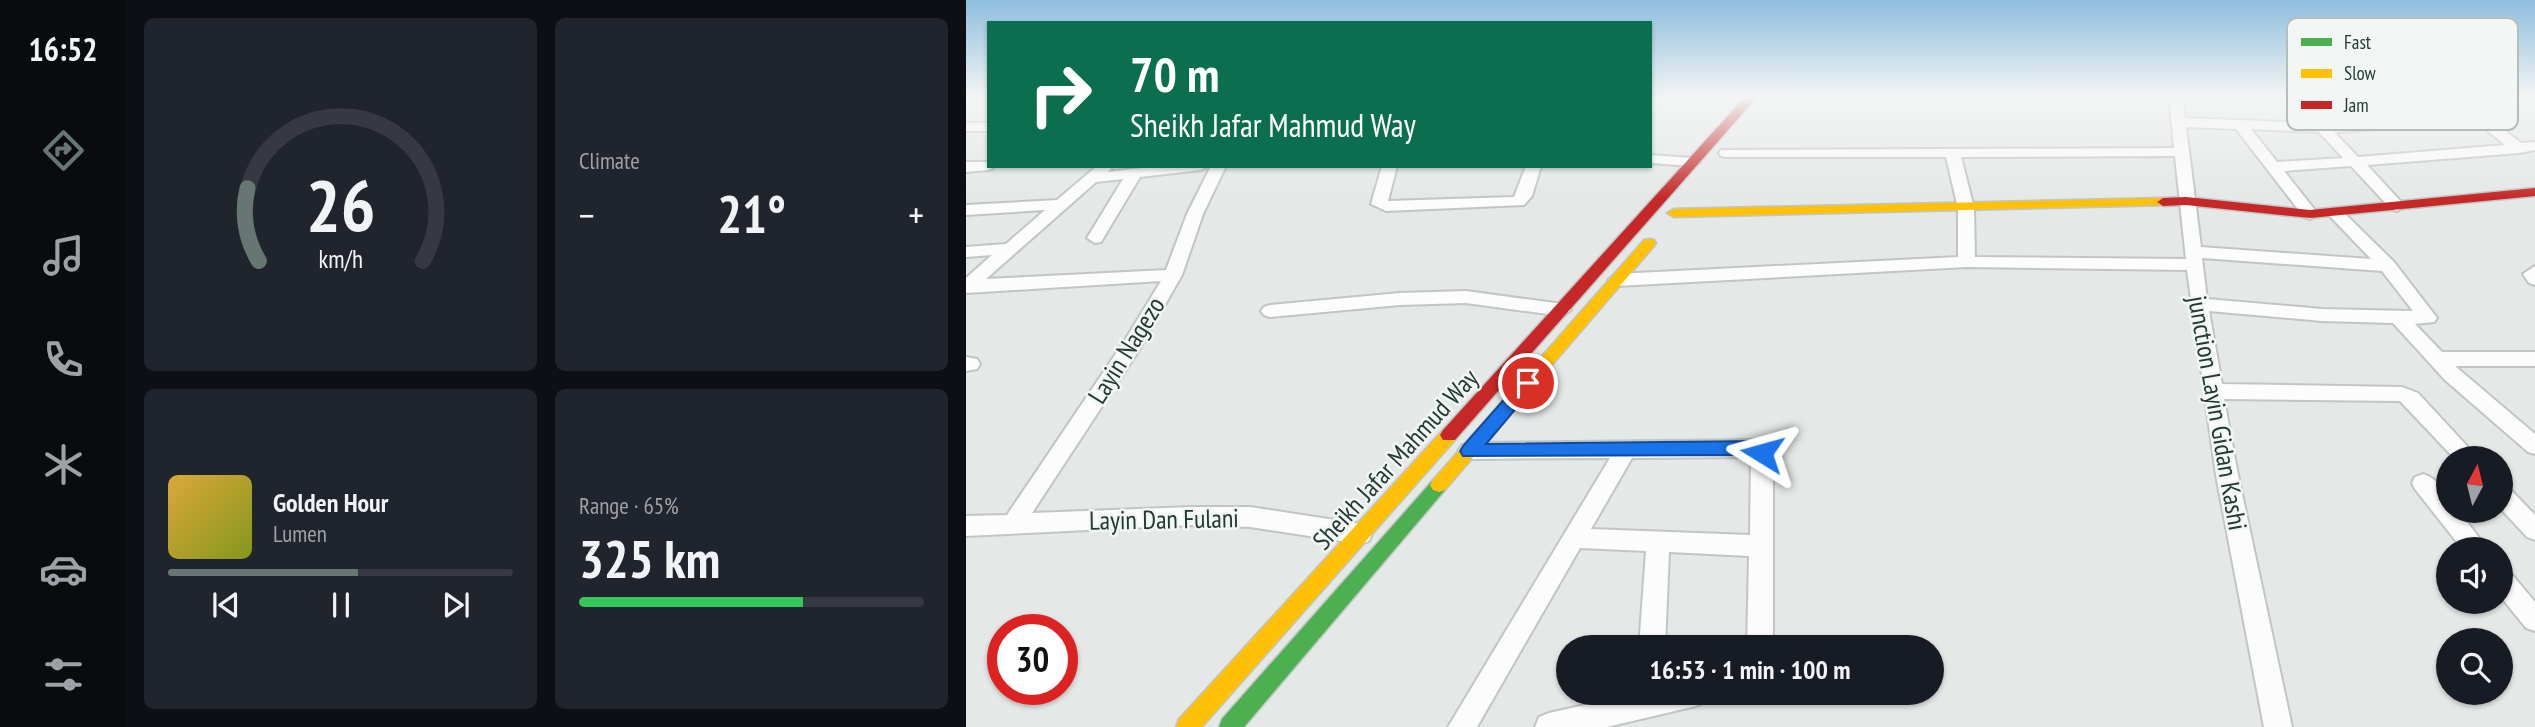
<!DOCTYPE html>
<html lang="en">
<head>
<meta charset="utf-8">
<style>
  body { margin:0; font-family:"PT Sans Narrow",sans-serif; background:#20242c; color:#f1f3f6; height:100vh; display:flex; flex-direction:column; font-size:26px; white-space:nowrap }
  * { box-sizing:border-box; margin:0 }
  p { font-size:23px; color:#9ea1a6 }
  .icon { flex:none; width:38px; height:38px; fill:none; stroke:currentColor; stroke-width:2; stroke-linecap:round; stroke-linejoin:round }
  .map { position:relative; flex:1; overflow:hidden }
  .drawer { display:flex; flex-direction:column; gap:18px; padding:18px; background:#0d0f14; width:840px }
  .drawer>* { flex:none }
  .guide { position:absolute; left:21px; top:21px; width:665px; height:147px; border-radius:0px; box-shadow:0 2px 5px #0004; background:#0b6e4f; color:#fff; overflow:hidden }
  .needle { width:46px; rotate:7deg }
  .tools { position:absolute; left:1470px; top:446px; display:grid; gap:14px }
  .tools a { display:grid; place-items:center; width:77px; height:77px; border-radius:50%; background:#171b24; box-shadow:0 2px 5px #0004; font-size:35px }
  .speed { position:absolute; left:21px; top:614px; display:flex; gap:14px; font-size:35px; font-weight:700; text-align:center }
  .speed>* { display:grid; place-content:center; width:91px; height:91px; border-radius:50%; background:#171b24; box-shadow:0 2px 5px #0004; line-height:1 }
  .speed .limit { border:10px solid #d22; background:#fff; color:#111 }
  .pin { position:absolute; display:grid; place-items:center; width:60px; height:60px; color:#fff; margin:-30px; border:4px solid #fff; border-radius:50%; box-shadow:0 2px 7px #0007 }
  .me { position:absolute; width:77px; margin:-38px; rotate:278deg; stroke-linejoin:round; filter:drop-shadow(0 0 5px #0008) }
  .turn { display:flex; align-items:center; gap:24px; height:147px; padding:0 28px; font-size:32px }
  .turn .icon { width:91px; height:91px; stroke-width:2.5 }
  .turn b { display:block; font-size:49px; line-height:60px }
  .big { font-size:52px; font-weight:800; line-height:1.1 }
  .drawer .card { flex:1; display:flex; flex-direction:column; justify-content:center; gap:10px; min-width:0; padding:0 24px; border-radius:10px; background:#20242c }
  .drawer .dial { align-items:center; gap:0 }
  .dial svg { height:182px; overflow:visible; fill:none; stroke:#363941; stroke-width:7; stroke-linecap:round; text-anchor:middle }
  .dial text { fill:#f1f3f6; stroke:none }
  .song { display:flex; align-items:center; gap:21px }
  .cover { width:84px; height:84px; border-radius:10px; background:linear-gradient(135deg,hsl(40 70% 55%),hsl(70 70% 35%)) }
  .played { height:7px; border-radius:4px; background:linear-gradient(90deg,#677672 55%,#363941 55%) }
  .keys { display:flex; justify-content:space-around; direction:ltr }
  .heat { display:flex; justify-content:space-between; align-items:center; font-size:38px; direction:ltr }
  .charge { height:10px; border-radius:5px; background:linear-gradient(90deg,#34c759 65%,#363941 0) }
  .drawer .tiles { flex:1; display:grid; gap:18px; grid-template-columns:repeat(2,1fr) }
  .trip { position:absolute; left:590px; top:635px; width:388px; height:70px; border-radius:35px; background:#171b24; box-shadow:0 2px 5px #0004; font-weight:800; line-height:70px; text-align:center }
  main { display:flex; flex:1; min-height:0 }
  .menu { display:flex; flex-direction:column; width:126px; justify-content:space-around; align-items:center; background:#090b0e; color:#9ea1a6 }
  .menu .icon { width:49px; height:49px }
  .menu .on { color:#677672 }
  .menu b { font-size:32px; color:#f1f3f6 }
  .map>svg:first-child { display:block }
</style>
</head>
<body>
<main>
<nav class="menu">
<b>16:52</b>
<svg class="icon on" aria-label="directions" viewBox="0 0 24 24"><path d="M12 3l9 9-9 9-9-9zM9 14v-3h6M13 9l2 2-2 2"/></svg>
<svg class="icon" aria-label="music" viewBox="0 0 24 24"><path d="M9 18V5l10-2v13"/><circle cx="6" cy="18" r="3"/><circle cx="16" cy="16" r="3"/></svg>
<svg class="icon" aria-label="phone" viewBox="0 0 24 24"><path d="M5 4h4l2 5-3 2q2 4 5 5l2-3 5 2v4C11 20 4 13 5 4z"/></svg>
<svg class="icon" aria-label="climate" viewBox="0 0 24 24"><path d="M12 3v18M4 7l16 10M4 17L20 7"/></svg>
<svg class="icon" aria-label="car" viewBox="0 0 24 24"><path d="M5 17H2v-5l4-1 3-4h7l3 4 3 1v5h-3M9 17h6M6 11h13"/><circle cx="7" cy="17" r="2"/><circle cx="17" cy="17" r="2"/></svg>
<svg class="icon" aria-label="filters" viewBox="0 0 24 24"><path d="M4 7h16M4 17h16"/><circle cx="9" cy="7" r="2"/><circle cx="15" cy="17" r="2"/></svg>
</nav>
<section class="drawer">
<div class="tiles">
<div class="card dial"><svg viewBox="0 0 100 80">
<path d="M14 69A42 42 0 1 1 86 69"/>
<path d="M14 69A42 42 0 0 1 9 37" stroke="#677672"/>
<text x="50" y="56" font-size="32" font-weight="700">26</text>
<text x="50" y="72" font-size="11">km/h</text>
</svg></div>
<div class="card"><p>Climate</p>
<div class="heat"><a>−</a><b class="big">21°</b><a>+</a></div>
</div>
<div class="card">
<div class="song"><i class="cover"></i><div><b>Golden Hour</b><p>Lumen</p></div></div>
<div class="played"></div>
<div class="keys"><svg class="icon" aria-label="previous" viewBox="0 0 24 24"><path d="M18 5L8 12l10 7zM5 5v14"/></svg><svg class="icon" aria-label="pause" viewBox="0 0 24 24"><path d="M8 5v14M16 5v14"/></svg><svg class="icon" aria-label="next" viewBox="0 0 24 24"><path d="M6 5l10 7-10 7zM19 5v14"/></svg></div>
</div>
<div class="card"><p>Range · 65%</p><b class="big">325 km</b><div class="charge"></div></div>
</div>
</section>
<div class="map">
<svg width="1569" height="727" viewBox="0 0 1569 727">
  <rect width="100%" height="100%" fill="#e4e8e6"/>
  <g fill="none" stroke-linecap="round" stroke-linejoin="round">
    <g stroke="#c1c5c3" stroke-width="4">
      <path id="street" d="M 1203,97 L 1217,97 L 1219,118 L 1344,123 L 1320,97 L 1334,97 L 1360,124 L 1502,116 L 1480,97 L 1495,97 L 1555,143 L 1569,142 L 1569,150 L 1553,153 L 1401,165 L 1439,206 L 1431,211 L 1425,209 L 1385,166 L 1318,171 L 1352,214 L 1344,219 L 1338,217 L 1270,129 L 1220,127 L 1235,247 L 1405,259 L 1360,212 L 1362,209 L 1374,209 L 1428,262 L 1468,314 L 1471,318 L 1468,322 L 1449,324 L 1476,352 L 1569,352 L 1569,366 L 1489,366 L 1569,434 L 1569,454 L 1562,452 L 1479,380 L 1427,323 L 1356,321 L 1243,311 L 1256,384 L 1436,387 L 1452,393 L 1512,458 L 1488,458 L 1434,401 L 1258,399 L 1272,475 L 1326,727 L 1298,727 L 1250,475 L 1221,270 L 1001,267 L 651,286 L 642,280 L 651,274 L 992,257 L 992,208 L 980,157 L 760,157 L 755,156 L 753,153 L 755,150 L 1208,148 ZM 1512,123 L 1539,145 L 1392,157 L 1368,132 ZM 1285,129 L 1353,132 L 1377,158 L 1311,162 ZM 1209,156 L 1220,259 L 1009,257 L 1008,208 L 995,157 ZM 1236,258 L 1416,271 L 1447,311 L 1356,309 L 1241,299 Z
        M 0,123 L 23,123 L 23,131 L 0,131 Z
        M 684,155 L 727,158 L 734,162 L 727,166 L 684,163 Z
        M 0,162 L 23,162 L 23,166 L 30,166 L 23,170 L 0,172 Z
        M 131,166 L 147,166 L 142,172 L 192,166 L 242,166 L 235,170 L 174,177 L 135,242 L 129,243 L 121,238 L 157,179 L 130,182 L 20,279 L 200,270 L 221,214 L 245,166 L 260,166 L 237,214 L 216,275 L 173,350 L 66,513 L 226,507 L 284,507 L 395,524 L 403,527 L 406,534 L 403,541 L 395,544 L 284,527 L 226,525 L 0,536 L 0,516 L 41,515 L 159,340 L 195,281 L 0,293 L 0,278 L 26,255 L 0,257 L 0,247 L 40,244 L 79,210 L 0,215 L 0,205 L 91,200 Z
        M 416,166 L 431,166 L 422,201 L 548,197 L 560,166 L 575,166 L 566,196 L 558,205 L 420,211 L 405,204 Z
        M 1569,266 L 1569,285 L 1563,283 L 1557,274 Z
        M 500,291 L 596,304 L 605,310 L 596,316 L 500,303 L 434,305 L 304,317 L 298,315 L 295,311 L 298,307 L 304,305 L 434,293 Z
        M 0,357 L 11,359 L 14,364 L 11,369 L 0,371 Z
        M 788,440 L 803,447 L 807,453 L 807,648 L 781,648 L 783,556 L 703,552 L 699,648 L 673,648 L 680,551 L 614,548 L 511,727 L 482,727 L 644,458 L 503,459 L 496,457 L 492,451 L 496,445 L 503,443 ZM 785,457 L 784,535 L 625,529 L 666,458 Z
        M 1457,474 C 1473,479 1482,495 1482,511 L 1493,511 L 1522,550 L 1497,550 L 1449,489 L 1446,483 L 1449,477 Z
        M 1535,485 L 1543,488 L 1569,515 L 1569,540 L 1561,537 L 1535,509 Z
        M 1535,568 L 1543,571 L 1569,602 L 1569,631 L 1560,628 L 1535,597 Z
        M 673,693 L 743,693 L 739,702 L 730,706 L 641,727 L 569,727 L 573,717 L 583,713 Z"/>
    </g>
    <g stroke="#c0c6c3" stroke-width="3">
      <path id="fast" d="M 473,478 L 479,480 L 482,485 L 479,490 L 278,727 L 253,727 L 256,719 L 467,480 Z"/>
    </g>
    <g stroke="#c0c6c3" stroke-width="3">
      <path id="slow" d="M 1197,198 L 1203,202 L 1202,205 L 708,217 L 701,213 L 708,209 Z
        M 683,239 L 688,240 L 690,243 L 688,246 L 479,490 L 473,492 L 467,490 L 464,485 L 467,480 L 678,240 Z
        M 483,428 L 489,430 L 492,435 L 489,440 L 236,727 L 210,727 L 213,719 L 477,430 Z"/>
    </g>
    <g stroke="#c0c6c3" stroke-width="3">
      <path id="jam" d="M 779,97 L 791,97 L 489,440 L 477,440 L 474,435 L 477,430 Z
        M 1569,188 L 1569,196 L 1344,218 L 1220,205 L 1197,206 L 1191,202 L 1197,198 L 1220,197 L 1344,210 Z"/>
    </g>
    <use href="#street" fill="#fbfcfb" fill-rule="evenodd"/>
    <use href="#fast" fill="#4caf50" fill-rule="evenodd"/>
    <use href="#slow" fill="#ffc107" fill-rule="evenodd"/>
    <use href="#jam" fill="#c62828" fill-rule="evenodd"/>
  </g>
  <linearGradient id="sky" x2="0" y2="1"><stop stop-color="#8fbedf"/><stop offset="0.49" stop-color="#f3f5f4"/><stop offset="1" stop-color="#f3f5f4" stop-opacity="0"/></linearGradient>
  <rect width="1569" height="198" fill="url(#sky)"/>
  <path fill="#1a73e8" stroke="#114b97" stroke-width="2" d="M 562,377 L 568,379 L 570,383 L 568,387 L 520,444 L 788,441 L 802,448 L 805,453 L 802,458 L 796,460 L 785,455 L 497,456 L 494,451 L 497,446 L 556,379 Z"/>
  <g text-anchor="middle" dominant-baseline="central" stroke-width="5" stroke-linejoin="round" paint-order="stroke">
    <g font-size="26" fill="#243933" stroke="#f2f7f5">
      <text transform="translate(160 350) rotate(-58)">Layin Nagezo</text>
      <text transform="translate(1252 413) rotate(80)">junction Layin Gidan Kashi</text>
      <text transform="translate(429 459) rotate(-48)">Sheikh Jafar Mahmud Way</text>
      <text transform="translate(198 519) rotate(-1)">Layin Dan Fulani</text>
    </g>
  </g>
  <rect x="1321" y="18" width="231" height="112" rx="10" fill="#f2f7f5" stroke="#b4bebb" stroke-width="2"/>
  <rect x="1335" y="38" width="31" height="8" fill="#4caf50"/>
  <rect x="1335" y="69" width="31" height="9" fill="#ffc107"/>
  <rect x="1335" y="101" width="31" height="8" fill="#c62828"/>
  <g font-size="19" fill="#243933">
    <text x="1378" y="49">Fast</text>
    <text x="1378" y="80">Slow</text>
    <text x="1378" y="112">Jam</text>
  </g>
</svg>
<div class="tools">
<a><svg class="needle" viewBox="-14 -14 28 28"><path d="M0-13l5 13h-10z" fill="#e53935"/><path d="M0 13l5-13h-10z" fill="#9ea1a6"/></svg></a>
<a><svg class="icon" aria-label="sound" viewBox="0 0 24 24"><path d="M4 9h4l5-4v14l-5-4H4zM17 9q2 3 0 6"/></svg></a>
<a><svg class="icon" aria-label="search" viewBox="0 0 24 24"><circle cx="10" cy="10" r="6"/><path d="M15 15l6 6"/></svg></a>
</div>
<div class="speed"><div class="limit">30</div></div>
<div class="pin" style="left:562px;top:383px;background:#d93025"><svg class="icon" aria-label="arrive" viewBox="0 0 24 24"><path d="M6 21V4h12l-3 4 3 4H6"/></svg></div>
<svg class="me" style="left:796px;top:453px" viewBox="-20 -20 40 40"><path d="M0-17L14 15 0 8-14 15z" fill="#1a73e8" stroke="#fff" stroke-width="4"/></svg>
<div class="trip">16:53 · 1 min · 100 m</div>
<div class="guide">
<div class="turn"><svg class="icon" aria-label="right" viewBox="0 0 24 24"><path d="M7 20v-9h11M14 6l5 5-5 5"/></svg><div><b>70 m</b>Sheikh Jafar Mahmud Way</div></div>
</div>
</div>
</main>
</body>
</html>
